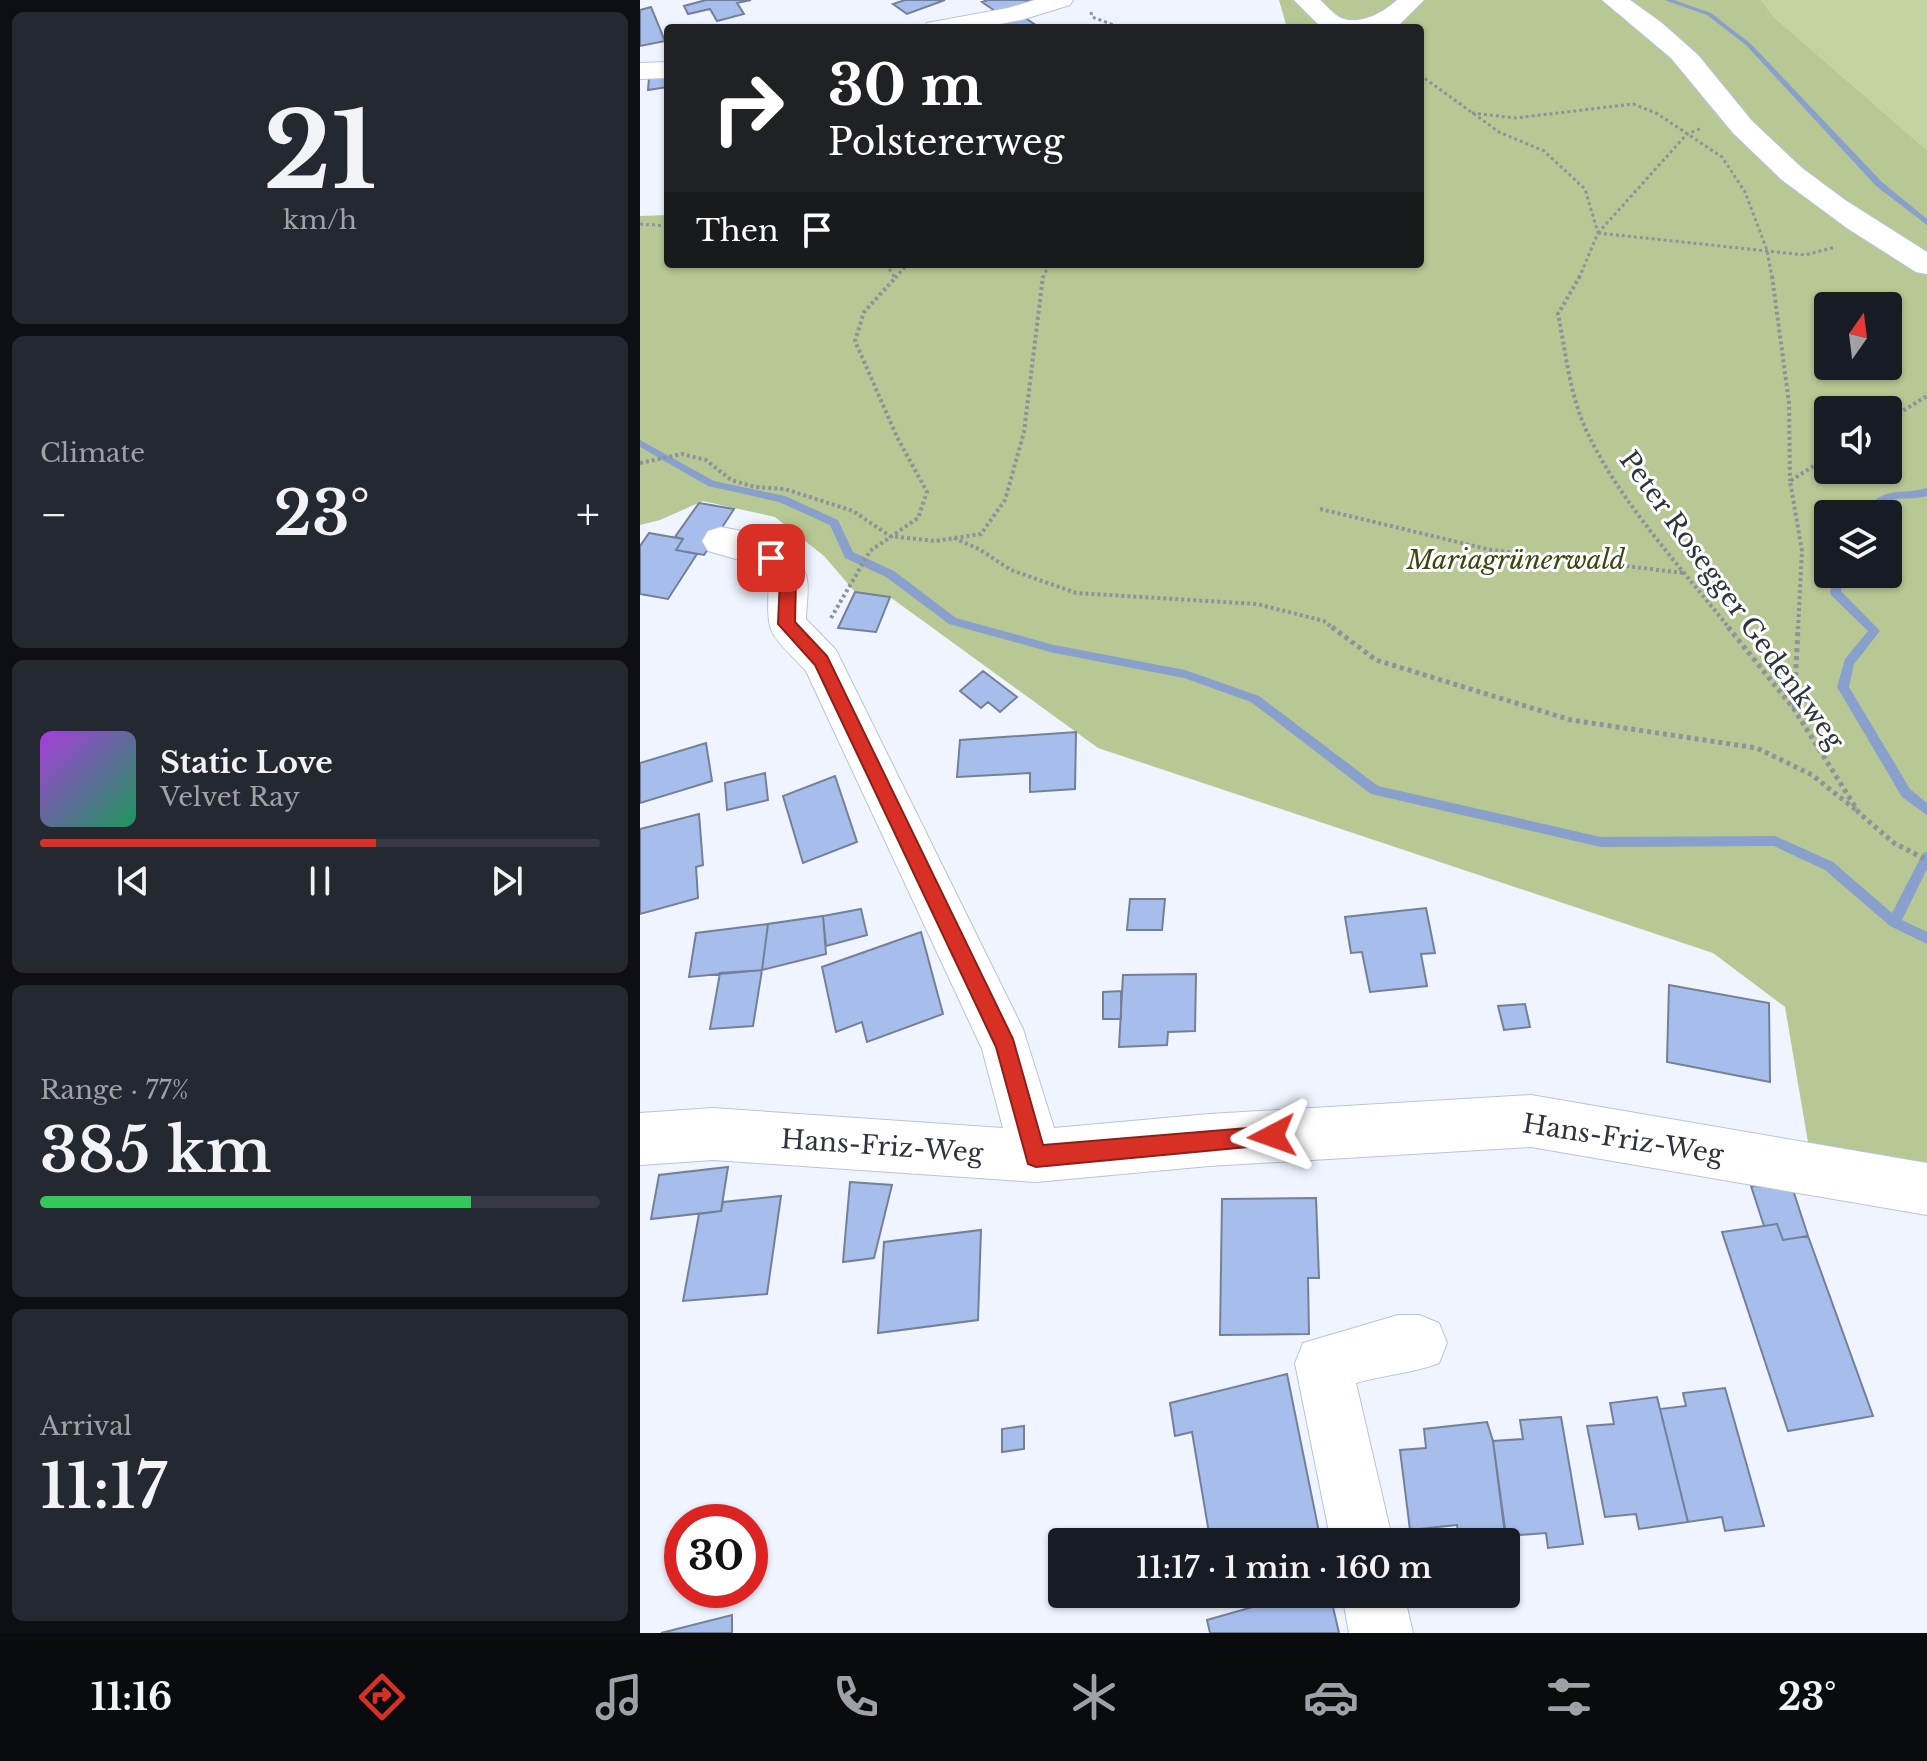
<!DOCTYPE html>
<html lang="en">
<head>
<meta charset="utf-8">
<style>
  body { margin:0; font-family:"Libre Baskerville",serif; background:#242831; color:#f1f3f6; height:100vh; display:flex; flex-direction:column; font-size:30px; white-space:nowrap }
  * { box-sizing:border-box; margin:0 }
  p { font-size:26px; color:#9ea1a6 }
  .icon { flex:none; width:44px; height:44px; fill:none; stroke:currentColor; stroke-width:2; stroke-linecap:round; stroke-linejoin:round }
  .map { position:relative; flex:1; overflow:hidden }
  .side { display:flex; flex-direction:column; gap:12px; padding:12px; background:#0d0f14; width:640px }
  .side>* { flex:none }
  .guide { position:absolute; left:24px; top:24px; width:760px; height:244px; border-radius:8px; box-shadow:0 2px 6px #0004; background:#202124; color:#fff; overflow:hidden }
  .needle { width:52px; rotate:14deg }
  .buttons { position:absolute; left:1174px; top:292px; display:grid; gap:16px }
  .buttons a { display:grid; place-items:center; width:88px; height:88px; border-radius:8px; background:#171b24; box-shadow:0 2px 6px #0004; font-size:40px }
  .speed { position:absolute; left:24px; top:1504px; display:flex; gap:16px; font-size:40px; font-weight:700; text-align:center }
  .speed>* { display:grid; place-content:center; width:104px; height:104px; border-radius:50%; background:#171b24; box-shadow:0 2px 6px #0004; line-height:1 }
  .speed .limit { border:12px solid #d22; background:#fff; color:#111 }
  .pin { position:absolute; display:grid; place-items:center; width:68px; height:68px; color:#fff; margin:-34px; border-radius:16px; box-shadow:0 4px 12px #0006 }
  .me { position:absolute; width:88px; margin:-44px; rotate:266deg; stroke-linejoin:round; filter:drop-shadow(0 0 6px #0008) }
  .turn { display:flex; align-items:center; gap:28px; height:168px; padding:0 32px; font-size:36px }
  .turn .icon { width:104px; height:104px; stroke-width:2.5 }
  .turn b { display:block; font-size:56px; line-height:68px }
  .then { display:flex; align-items:center; height:76px; padding:0 32px; background:#0003; gap:16px; font-size:30px }
  .big { font-size:60px; font-weight:600; line-height:1.1 }
  .side .tile { flex:1; display:flex; flex-direction:column; justify-content:center; gap:12px; min-width:0; padding:0 28px; border-radius:12px; background:#242831 }
  .side .dial { align-items:center; gap:0 }
  .dial b { font-size:104px; line-height:1 }
  .song { display:flex; align-items:center; gap:24px }
  .cover { width:96px; height:96px; border-radius:12px; background:linear-gradient(135deg,hsl(280 70% 55%),hsl(150 70% 35%)) }
  .played { height:8px; border-radius:4px; background:linear-gradient(90deg,#d93025 60%,#363941 60%) }
  .keys { display:flex; justify-content:space-around; direction:ltr }
  .heat { display:flex; justify-content:space-between; align-items:center; font-size:44px; direction:ltr }
  .charge { height:12px; border-radius:6px; background:linear-gradient(90deg,#34c759 77%,#363941 0) }
  .trip { position:absolute; left:408px; top:1528px; width:472px; height:80px; border-radius:8px; background:#171b24; box-shadow:0 2px 6px #0004; font-weight:600; line-height:80px; text-align:center }
  .menu { display:flex; height:128px; justify-content:space-around; align-items:center; background:#090b0e; color:#9ea1a6 }
  .menu .icon { width:56px; height:56px }
  .menu .on { color:#d93025 }
  .menu b { font-size:36px; color:#f1f3f6 }
  main { display:flex; flex:1; min-height:0 }
  .map>svg:first-child { display:block }
</style>
</head>
<body>
<main>
<section class="side">
<div class="tile dial"><b>21</b><p>km/h</p></div>
<div class="tile"><p>Climate</p>
<div class="heat"><a>−</a><b class="big">23°</b><a>+</a></div>
</div>
<div class="tile">
<div class="song"><i class="cover"></i><div><b>Static Love</b><p>Velvet Ray</p></div></div>
<div class="played"></div>
<div class="keys"><svg class="icon" aria-label="previous" viewBox="0 0 24 24"><path d="M18 5L8 12l10 7zM5 5v14"/></svg><svg class="icon" aria-label="pause" viewBox="0 0 24 24"><path d="M8 5v14M16 5v14"/></svg><svg class="icon" aria-label="next" viewBox="0 0 24 24"><path d="M6 5l10 7-10 7zM19 5v14"/></svg></div>
</div>
<div class="tile"><p>Range · 77%</p><b class="big">385 km</b><div class="charge"></div></div>
<div class="tile"><p>Arrival</p><b class="big">11:17</b></div>
</section>
<div class="map">
<svg width="1287" height="1633" viewBox="0 0 1287 1633">
  <rect width="100%" height="100%" fill="#eff4ff"/>
  <path fill="#c2d2a0" d="M 1121,0 L 1287,0 L 1287,150 L 1135,18 Z"/>
  <path fill="#b8c894" fill-rule="evenodd" d="M 639,0 L 1121,0 L 1135,18 L 1287,150 L 1287,1168 L 1170,1154 L 1145,1007 L 1073,953 L 458,748 L 250,597 L 215,592 L 184,556 L 135,517 L 63,501 L 20,520 L 0,525 L 0,216 L 28,215 L 28,264 L 780,264 L 780,28 L 647,28 ZM 1188,306 L 1248,306 L 1248,366 L 1188,366 ZM 1188,410 L 1248,410 L 1248,470 L 1188,470 ZM 1188,514 L 1248,514 L 1248,574 L 1188,574 Z"/>
  <g fill="none" stroke-linecap="round" stroke-linejoin="round">
    <path fill="#89a0cd" fill-rule="evenodd" d="M 1024,0 L 1034,0 L 1071,13 L 1110,43 L 1242,182 L 1287,219 L 1287,225 L 1236,186 L 1106,45 L 1067,15 Z
      M 0,440 L 74,481 L 145,496 L 198,520 L 213,552 L 254,571 L 316,618 L 414,645 L 545,670 L 619,696 L 738,786 L 961,837 L 1135,836 L 1193,862 L 1252,913 L 1283,853 L 1287,852 L 1287,869 L 1262,920 L 1287,932 L 1287,944 L 1250,926 L 1185,870 L 1134,846 L 961,847 L 731,794 L 611,702 L 544,678 L 414,653 L 309,624 L 246,577 L 205,558 L 190,525 L 139,502 L 68,486 L 0,447 Z
      M 1287,488 L 1287,496 C 1265,502 1248,492 1234,514 L 1224,514 C 1242,484 1259,496 1287,488 Z
      M 1194,574 L 1204,574 L 1201,591 L 1240,631 L 1214,664 L 1209,687 L 1270,789 L 1287,803 L 1287,815 L 1262,797 L 1197,687 L 1205,659 L 1228,631 L 1191,595 L 1190,592 Z"/>
  </g>
  <path fill="#a7beed" stroke="#748097" stroke-width="2" d="M 66,0 L 111,0 L 97,3 L 104,14 L 77,21 L 70,9 L 48,14 L 44,6 Z
    M 265,0 L 305,0 L 267,14 L 253,4 Z
    M 348,0 L 392,0 L 358,13 L 342,2 Z
    M 11,7 L 25,41 L 0,46 L 0,10 Z
    M 384,17 L 397,26 L 370,28 L 364,23 Z
    M 28,76 L 28,87 L 8,90 L 9,78 Z
    M 59,503 L 94,509 L 64,555 L 36,550 L 43,539 L 35,537 Z
    M 9,533 L 43,539 L 36,550 L 57,554 L 28,599 L 0,594 L 0,546 Z
    M 215,592 L 250,597 L 236,632 L 198,628 Z
    M 343,671 L 377,697 L 360,712 L 348,702 L 341,708 L 320,691 Z
    M 436,732 L 435,789 L 390,792 L 390,773 L 317,777 L 320,740 Z
    M 66,743 L 72,781 L 0,803 L 0,763 Z
    M 125,773 L 128,800 L 87,810 L 85,783 Z
    M 195,776 L 217,842 L 163,863 L 143,796 Z
    M 59,814 L 63,865 L 56,867 L 58,898 L 0,914 L 0,829 Z
    M 490,899 L 525,899 L 522,930 L 487,930 Z
    M 786,908 L 795,953 L 781,954 L 787,986 L 730,992 L 722,952 L 711,953 L 705,917 Z
    M 221,909 L 227,935 L 186,946 L 183,916 Z
    M 183,916 L 186,954 L 122,970 L 128,924 Z
    M 128,924 L 122,970 L 49,977 L 56,933 Z
    M 281,932 L 303,1014 L 227,1042 L 222,1022 L 196,1032 L 182,967 Z
    M 122,970 L 113,1026 L 70,1029 L 80,973 Z
    M 556,974 L 555,1031 L 528,1032 L 527,1045 L 479,1047 L 483,975 Z
    M 1029,985 L 1129,1003 L 1130,1082 L 1027,1062 Z
    M 481,991 L 481,1019 L 463,1019 L 463,992 Z
    M 885,1004 L 890,1027 L 864,1030 L 858,1006 Z
    M 88,1167 L 81,1211 L 11,1219 L 19,1175 Z
    M 210,1182 L 252,1185 L 234,1258 L 203,1262 Z
    M 1111,1186 L 1152,1187 L 1168,1236 L 1143,1240 L 1137,1224 L 1124,1226 Z
    M 141,1196 L 127,1294 L 43,1301 L 59,1214 L 81,1211 L 83,1202 Z
    M 676,1198 L 679,1278 L 668,1278 L 669,1334 L 580,1335 L 582,1199 Z
    M 1137,1224 L 1143,1240 L 1168,1236 L 1233,1416 L 1148,1431 L 1082,1232 Z
    M 341,1230 L 338,1320 L 238,1333 L 244,1242 Z
    M 647,1374 L 681,1542 L 557,1542 L 570,1539 L 552,1432 L 535,1436 L 530,1403 Z
    M 1085,1388 L 1124,1526 L 1085,1531 L 1082,1517 L 1048,1522 L 1020,1409 L 1046,1406 L 1043,1393 Z
    M 1017,1397 L 1048,1522 L 999,1529 L 996,1514 L 965,1517 L 947,1426 L 974,1424 L 970,1403 Z
    M 921,1417 L 943,1544 L 908,1548 L 906,1533 L 866,1536 L 853,1441 L 883,1439 L 880,1420 Z
    M 847,1422 L 853,1441 L 868,1558 L 866,1558 L 866,1542 L 819,1542 L 817,1525 L 770,1530 L 760,1450 L 786,1448 L 784,1429 Z
    M 384,1426 L 384,1449 L 362,1452 L 362,1429 Z
    M 658,1594 L 690,1594 L 699,1633 L 570,1633 L 567,1620 Z
    M 92,1615 L 92,1633 L 21,1633 Z"/>
  <g fill="none" stroke-linecap="round" stroke-linejoin="round">
    <g stroke="#b7c4de" stroke-width="2">
      <path id="minor" d="M 395,0 L 433,0 L 430,5 L 381,20 L 340,28 L 283,28 L 287,23 L 368,8 Z
        M 654,0 L 680,0 C 687,6 694,15 701,18 C 720,26 744,12 757,0 L 784,0 L 758,26 L 751,28 L 682,28 Z
        M 962,0 L 990,0 L 1022,23 L 1058,55 L 1112,121 L 1162,168 L 1205,200 L 1287,252 L 1287,274 L 1276,272 L 1207,228 L 1142,180 L 1093,133 L 1031,58 Z
        M 28,62 L 28,78 L 0,79 L 0,63 Z
        M 81,527 C 111,532 153,543 166,575 C 170,587 166,606 166,619 L 196,650 L 383,1029 L 414,1128 L 569,1114 L 891,1095 L 1287,1163 L 1287,1215 L 891,1147 L 569,1166 L 396,1182 L 73,1160 L 0,1165 L 0,1113 L 73,1108 L 363,1128 L 342,1049 L 166,671 C 129,631 126,638 129,582 L 106,562 L 68,551 L 62,541 L 68,531 Z
        M 758,1315 L 779,1315 L 799,1323 L 807,1343 L 799,1363 C 774,1373 744,1375 716,1383 L 753,1542 L 691,1542 L 655,1363 L 663,1343 Z
        M 702,1594 L 764,1594 L 773,1633 L 709,1633 Z"/>
    </g>
    <path stroke="#8d929c" stroke-width="3" stroke-dasharray="3 3" stroke-linecap="butt" d="M 451,12 L 452,17 L 482,28
      M 780,75 L 859,132 L 904,151 L 945,189 L 958,233 L 939,278
      M 832,113 L 876,118 L 993,104 L 1016,113 L 1082,157 L 1105,192 L 1127,250 L 1132,278
      M 0,224 L 28,226
      M 958,233 L 1165,255 L 1196,247
      M 958,233 L 1047,134 L 1062,128
      M 246,264 L 255,278
      M 255,278 L 268,264
      M 403,278 L 409,264"/>
    <path stroke="#8d929c" stroke-width="4" stroke-dasharray="3 3" stroke-linecap="butt" d="M 940,276 L 918,314 C 926,353 930,398 948,434 C 981,503 1042,569 1090,629
      M 1132,276 L 1149,403 L 1150,481
      M 1248,420 L 1287,396
      M 0,463 L 42,454 L 66,460 L 91,480 L 115,487 L 145,489 L 213,511 L 250,536 L 295,541 L 341,534 L 365,500 L 384,432 L 403,276
      M 680,509 L 851,550 L 1044,573
      M 314,538 L 339,549 L 371,570 L 436,593 L 617,604 L 684,621 L 694,629
      M 191,618 L 230,551 L 278,518 L 287,492 L 257,437 L 215,341 L 224,312 L 257,276
      M 1158,629 L 1162,551 L 1150,481 L 1188,457"/>
    <path stroke="#8d929c" stroke-width="5" stroke-dasharray="4 4" stroke-linecap="butt" d="M 692,627 L 736,660 L 931,720 L 1117,748 L 1172,775 L 1216,810
      M 1088,627 L 1154,709 L 1219,813 L 1254,843 L 1287,860
      M 1154,708 L 1158,627"/>
    <use href="#minor" fill="#fff" fill-rule="evenodd"/>
  </g>
  <path fill="#d93025" stroke="#8d1f18" stroke-width="2" d="M 131,552 L 137,554 L 156,578 L 155,622 L 187,656 L 373,1039 L 403,1145 L 632,1126 L 639,1129 L 642,1136 L 639,1144 L 396,1167 L 388,1164 L 356,1047 L 175,665 L 138,624 L 140,579 L 123,558 Z"/>
  <g text-anchor="middle" dominant-baseline="central" stroke-width="6" stroke-linejoin="round" paint-order="stroke">
    <g font-size="26" font-style="italic" fill="#3a470e" stroke="#fff">
      <text x="876" y="560">Mariagrünerwald</text>
    </g>
    <g font-size="26" fill="#2e333d" stroke="#fff">
      <text transform="translate(1092 600) rotate(54)">Peter Rosegger Gedenkweg</text>
      <text transform="translate(983 1139) rotate(9)">Hans-Friz-Weg</text>
      <text transform="translate(242 1146) rotate(4)">Hans-Friz-Weg</text>
    </g>
  </g>
</svg>
<div class="buttons">
<a><svg class="needle" viewBox="-14 -14 28 28"><path d="M0-13l5 13h-10z" fill="#e53935"/><path d="M0 13l5-13h-10z" fill="#9ea1a6"/></svg></a>
<a><svg class="icon" aria-label="sound" viewBox="0 0 24 24"><path d="M4 9h4l5-4v14l-5-4H4zM17 9q2 3 0 6"/></svg></a>
<a><svg class="icon" aria-label="layers" viewBox="0 0 24 24"><path d="M12 4l9 5-9 5-9-5zM3 14l9 5 9-5"/></svg></a>
</div>
<div class="speed"><div class="limit">30</div></div>
<div class="pin" style="left:131px;top:558px;background:#d93025"><svg class="icon" aria-label="arrive" viewBox="0 0 24 24"><path d="M6 21V4h12l-3 4 3 4H6"/></svg></div>
<svg class="me" style="left:632px;top:1136px" viewBox="-20 -20 40 40"><path d="M0-17L14 15 0 8-14 15z" fill="#d93025" stroke="#fff" stroke-width="4"/></svg>
<div class="trip">11:17 · 1 min · 160 m</div>
<div class="guide">
<div class="turn"><svg class="icon" aria-label="right" viewBox="0 0 24 24"><path d="M7 20v-9h11M14 6l5 5-5 5"/></svg><div><b>30 m</b>Polstererweg</div></div>
<div class="then">Then<svg class="icon" aria-label="arrive" viewBox="0 0 24 24"><path d="M6 21V4h12l-3 4 3 4H6"/></svg></div>
</div>
</div>
</main>
<nav class="menu">
<b>11:16</b>
<svg class="icon on" aria-label="directions" viewBox="0 0 24 24"><path d="M12 3l9 9-9 9-9-9zM9 14v-3h6M13 9l2 2-2 2"/></svg>
<svg class="icon" aria-label="music" viewBox="0 0 24 24"><path d="M9 18V5l10-2v13"/><circle cx="6" cy="18" r="3"/><circle cx="16" cy="16" r="3"/></svg>
<svg class="icon" aria-label="phone" viewBox="0 0 24 24"><path d="M5 4h4l2 5-3 2q2 4 5 5l2-3 5 2v4C11 20 4 13 5 4z"/></svg>
<svg class="icon" aria-label="climate" viewBox="0 0 24 24"><path d="M12 3v18M4 7l16 10M4 17L20 7"/></svg>
<svg class="icon" aria-label="car" viewBox="0 0 24 24"><path d="M5 17H2v-5l4-1 3-4h7l3 4 3 1v5h-3M9 17h6M6 11h13"/><circle cx="7" cy="17" r="2"/><circle cx="17" cy="17" r="2"/></svg>
<svg class="icon" aria-label="filters" viewBox="0 0 24 24"><path d="M4 7h16M4 17h16"/><circle cx="9" cy="7" r="2"/><circle cx="15" cy="17" r="2"/></svg>
<b>23°</b>
</nav>
</body>
</html>
